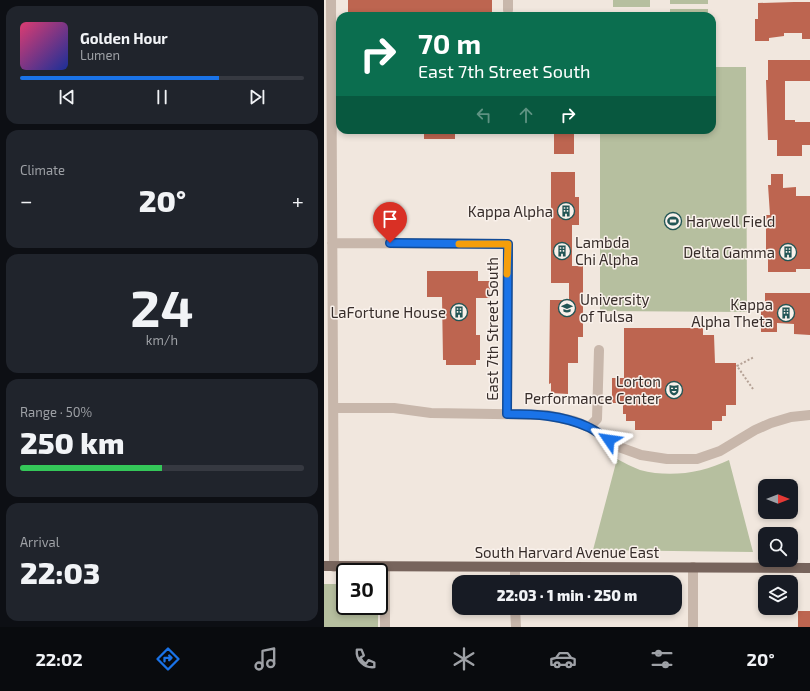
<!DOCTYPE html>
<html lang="en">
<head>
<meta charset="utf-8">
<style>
  body { margin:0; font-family:"Exo 2",sans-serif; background:#20242c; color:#f1f3f6; height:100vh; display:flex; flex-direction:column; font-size:15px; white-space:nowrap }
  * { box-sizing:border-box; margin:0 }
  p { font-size:13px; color:#9ea1a6 }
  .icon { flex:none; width:22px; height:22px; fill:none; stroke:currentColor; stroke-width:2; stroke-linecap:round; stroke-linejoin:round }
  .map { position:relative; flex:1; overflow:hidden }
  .side { display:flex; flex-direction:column; gap:6px; padding:6px; background:#0d0f14; width:324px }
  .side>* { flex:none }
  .banner { position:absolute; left:12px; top:12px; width:380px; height:122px; border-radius:12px; box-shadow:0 2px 6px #0003; background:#0b6e4f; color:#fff; overflow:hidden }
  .needle { width:26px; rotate:90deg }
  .fabs { position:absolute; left:434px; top:479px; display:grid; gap:8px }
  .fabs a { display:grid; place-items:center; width:40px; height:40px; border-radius:8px; background:#171b24; box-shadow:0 2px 6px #0003; font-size:20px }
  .speed { position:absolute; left:12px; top:563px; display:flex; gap:8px; font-size:20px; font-weight:700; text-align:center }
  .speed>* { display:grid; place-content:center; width:52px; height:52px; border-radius:50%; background:#171b24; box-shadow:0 2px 6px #0003; line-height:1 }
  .speed .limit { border:2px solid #111; border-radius:6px; background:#fff; color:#111 }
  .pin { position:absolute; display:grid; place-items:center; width:34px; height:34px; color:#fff; margin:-41px -17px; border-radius:50% 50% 50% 0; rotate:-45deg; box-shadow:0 0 4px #0007 }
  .pin .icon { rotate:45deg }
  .me { position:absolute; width:44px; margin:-22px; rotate:302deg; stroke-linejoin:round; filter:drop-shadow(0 0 3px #0008) }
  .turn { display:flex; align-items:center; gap:14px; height:84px; padding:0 16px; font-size:18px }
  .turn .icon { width:52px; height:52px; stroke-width:2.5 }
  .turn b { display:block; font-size:28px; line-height:34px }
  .lanes { display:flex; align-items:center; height:38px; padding:0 16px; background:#0003; justify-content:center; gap:20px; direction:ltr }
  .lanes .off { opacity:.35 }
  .big { font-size:30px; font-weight:800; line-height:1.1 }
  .side .card { flex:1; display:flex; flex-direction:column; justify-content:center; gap:6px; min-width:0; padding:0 14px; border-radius:12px; background:#20242c }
  .side .dial { align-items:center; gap:0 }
  .dial b { font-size:52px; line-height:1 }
  .song { display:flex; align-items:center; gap:12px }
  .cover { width:48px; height:48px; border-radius:6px; background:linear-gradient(135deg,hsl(340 70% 55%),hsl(230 70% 35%)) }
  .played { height:4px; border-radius:2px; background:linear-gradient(90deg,#1a73e8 70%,#363941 70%) }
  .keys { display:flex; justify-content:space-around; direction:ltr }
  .heat { display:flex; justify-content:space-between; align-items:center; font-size:22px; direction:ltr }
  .charge { height:6px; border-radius:3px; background:linear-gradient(90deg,#34c759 50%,#363941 0) }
  .trip { position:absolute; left:128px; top:575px; width:230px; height:40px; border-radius:12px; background:#171b24; box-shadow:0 2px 6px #0003; font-weight:800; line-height:40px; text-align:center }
  .dock { display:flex; height:64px; justify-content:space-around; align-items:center; background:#090b0e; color:#9ea1a6 }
  .dock .icon { width:28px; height:28px }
  .dock .active { color:#1a73e8 }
  .dock b { font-size:18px; color:#f1f3f6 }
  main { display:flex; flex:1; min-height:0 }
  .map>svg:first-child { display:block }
</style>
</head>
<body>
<main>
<section class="side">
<div class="card">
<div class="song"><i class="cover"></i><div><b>Golden Hour</b><p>Lumen</p></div></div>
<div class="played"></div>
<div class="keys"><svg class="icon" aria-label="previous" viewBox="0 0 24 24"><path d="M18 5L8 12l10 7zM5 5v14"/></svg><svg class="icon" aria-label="pause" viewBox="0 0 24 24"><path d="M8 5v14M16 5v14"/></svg><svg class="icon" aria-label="next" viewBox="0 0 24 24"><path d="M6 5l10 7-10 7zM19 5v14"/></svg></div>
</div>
<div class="card"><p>Climate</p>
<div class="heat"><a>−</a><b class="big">20°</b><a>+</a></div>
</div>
<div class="card dial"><b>24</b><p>km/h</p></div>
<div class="card"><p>Range · 50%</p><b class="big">250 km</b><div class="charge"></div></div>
<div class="card"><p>Arrival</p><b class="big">22:03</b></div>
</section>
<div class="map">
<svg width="486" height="627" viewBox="0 0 486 627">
  <rect width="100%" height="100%" fill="#f1e7de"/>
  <path fill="#b6bf9f" d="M 289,0 L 326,0 L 326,7 L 289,7 Z
    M 346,0 L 384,0 L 384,4 L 346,4 Z
    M 346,9 L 384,9 L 384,16 L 346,16 Z
    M 289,13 L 326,13 L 326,16 L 289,16 Z
    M 388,67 L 422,67 L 423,312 L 276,311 L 276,130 L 388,130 Z
    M 293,459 C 301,463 308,467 316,470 C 346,478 378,473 405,460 L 429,552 L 269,550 Z
    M 0,584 L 21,584 L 21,606 L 54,606 L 54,627 L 0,627 Z"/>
  <path fill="#bd6550" d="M 24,0 L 168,0 L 168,16 L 24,16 Z
    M 470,2 L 486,2 L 486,39 L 478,39 L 478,33 L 460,33 L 460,36 L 445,38 L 445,41 L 431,41 L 431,19 L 434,19 L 434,3 Z
    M 444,60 L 486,60 L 486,81 L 461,81 L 461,120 L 471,120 L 471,122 L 486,122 L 486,145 L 478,145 L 478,156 L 453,156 L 453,140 L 444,140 L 442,80 L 444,80 Z
    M 100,130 L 131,130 L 131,139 L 100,139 Z
    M 230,130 L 250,130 L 250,154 L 230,154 Z
    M 227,172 L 251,172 L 251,197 L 255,197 L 255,225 L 248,225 L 248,266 L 259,266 L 259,337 L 254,337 L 254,363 L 244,363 L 244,394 L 227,393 L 227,383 L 225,384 L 226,300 L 245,300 L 245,283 L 227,283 Z
    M 447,174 L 459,174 L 459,188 L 472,187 L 472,196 L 486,196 L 486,269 L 472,269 L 472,272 L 444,272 L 444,255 L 442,255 L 442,215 L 446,215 L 444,185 L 447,185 Z
    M 103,271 L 154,271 L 154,281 L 166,281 L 166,298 L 152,298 L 152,335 L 156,335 L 156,360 L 152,360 L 152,365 L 122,365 L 122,360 L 119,360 L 118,297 L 103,297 Z
    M 441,293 L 486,293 L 486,335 L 470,334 L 470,324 L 453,323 L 453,332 L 437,332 L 437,310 L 441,309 Z
    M 300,328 L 379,328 L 379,335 L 390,335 L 391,363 L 412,363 L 412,405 L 402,405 L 402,416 L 398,416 L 398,421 L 388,421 L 388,430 L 311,430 L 311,421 L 302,421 L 302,414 L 299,414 L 299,403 L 288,403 L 288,378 L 300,378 Z
    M 474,611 L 486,611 L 486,627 L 474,627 Z"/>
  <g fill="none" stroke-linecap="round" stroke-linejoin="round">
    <path stroke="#b4a195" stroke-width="2" stroke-dasharray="2 2" stroke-linecap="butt" d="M 429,389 L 413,366 L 430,357"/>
    <path stroke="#c8b7ab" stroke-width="10" d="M 7,0 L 10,567
      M 184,0 L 184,10
      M 8,243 L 184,244 L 183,414
      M 10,408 L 70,408 L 107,413 L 223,415 L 250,421 L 265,427 L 295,447 L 317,455 L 343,459 L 373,459 L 396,451 L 431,430 L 447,423 L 467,417 L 486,415
      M 265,427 L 273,419 L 275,350
      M 61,567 L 61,627
      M 191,567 L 191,582
      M 369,567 L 369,627
      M 191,608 L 192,627"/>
    <path stroke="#77645c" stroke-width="10" d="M 0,566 L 486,568"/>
  </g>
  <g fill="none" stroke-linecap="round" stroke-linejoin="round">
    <g stroke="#114b97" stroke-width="10">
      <path id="route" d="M 66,243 L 184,244 L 183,414 C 211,414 238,415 264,427 C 271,430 278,436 285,440"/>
    </g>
    <use href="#route" stroke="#1a73e8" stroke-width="7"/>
    <path stroke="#f59e0b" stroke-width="7" d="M 135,244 L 184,244 L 183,274"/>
  </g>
  <defs>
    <g id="building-ring" transform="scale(0.9)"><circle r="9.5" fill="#f9f1eb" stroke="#255" stroke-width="1.5"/><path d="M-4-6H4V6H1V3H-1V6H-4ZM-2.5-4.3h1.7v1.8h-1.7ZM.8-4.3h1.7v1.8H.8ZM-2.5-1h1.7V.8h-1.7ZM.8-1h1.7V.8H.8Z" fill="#255"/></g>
    <g id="stadium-ring" transform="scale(0.9)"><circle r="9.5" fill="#f9f1eb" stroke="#255" stroke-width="1.5"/><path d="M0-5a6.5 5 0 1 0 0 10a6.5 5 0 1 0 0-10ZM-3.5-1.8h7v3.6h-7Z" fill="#255"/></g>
    <g id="university-ring" transform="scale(0.9)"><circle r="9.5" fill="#f9f1eb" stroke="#255" stroke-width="1.5"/><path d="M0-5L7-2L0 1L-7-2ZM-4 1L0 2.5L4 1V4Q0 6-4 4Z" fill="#255"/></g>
    <g id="theatre-ring" transform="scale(0.9)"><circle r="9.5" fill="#f9f1eb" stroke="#255" stroke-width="1.5"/><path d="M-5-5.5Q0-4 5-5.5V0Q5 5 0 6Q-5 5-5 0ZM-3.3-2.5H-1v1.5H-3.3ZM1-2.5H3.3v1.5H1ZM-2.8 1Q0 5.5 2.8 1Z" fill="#255"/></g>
  </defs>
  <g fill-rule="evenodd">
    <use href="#building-ring" x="242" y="211"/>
    <use href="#stadium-ring" x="349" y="221"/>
    <use href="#building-ring" x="238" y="251"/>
    <use href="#building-ring" x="464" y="252"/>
    <use href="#university-ring" x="243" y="308"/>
    <use href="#building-ring" x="135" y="312"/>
    <use href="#building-ring" x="462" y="313"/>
    <use href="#theatre-ring" x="350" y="390"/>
  </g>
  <g text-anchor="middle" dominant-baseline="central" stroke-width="3" stroke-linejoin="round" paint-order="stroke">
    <g font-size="15" fill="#372d2a" stroke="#f9f1eb" text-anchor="end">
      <text x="229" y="211">Kappa Alpha</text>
      <text x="362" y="221" text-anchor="start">Harwell Field</text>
      <text x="251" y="242" text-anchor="start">Lambda<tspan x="251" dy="17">Chi Alpha</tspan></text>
      <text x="451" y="252">Delta Gamma</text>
      <text x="256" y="299" text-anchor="start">University<tspan x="256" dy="17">of Tulsa</tspan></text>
      <text x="449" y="304">Kappa<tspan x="449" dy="17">Alpha Theta</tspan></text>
      <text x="122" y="312">LaFortune House</text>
      <text x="337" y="381">Lorton<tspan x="337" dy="17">Performance Center</tspan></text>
    </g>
    <g font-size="15" fill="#372d2a" stroke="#f9f1eb">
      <text transform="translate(168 329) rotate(-90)">East 7th Street South</text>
      <text x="243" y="552">South Harvard Avenue East</text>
    </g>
  </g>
</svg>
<div class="fabs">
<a><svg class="needle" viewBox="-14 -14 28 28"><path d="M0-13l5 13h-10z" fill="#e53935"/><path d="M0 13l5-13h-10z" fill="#9ea1a6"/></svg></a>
<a><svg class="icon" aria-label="search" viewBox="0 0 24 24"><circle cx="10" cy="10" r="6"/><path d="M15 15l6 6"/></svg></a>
<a><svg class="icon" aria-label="layers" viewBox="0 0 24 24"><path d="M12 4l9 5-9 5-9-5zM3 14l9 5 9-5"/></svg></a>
</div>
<div class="speed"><div class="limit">30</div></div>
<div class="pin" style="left:66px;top:243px;background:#d93025"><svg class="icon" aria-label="arrive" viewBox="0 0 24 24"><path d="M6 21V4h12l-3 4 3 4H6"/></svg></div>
<svg class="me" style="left:285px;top:440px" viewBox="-20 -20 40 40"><path d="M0-17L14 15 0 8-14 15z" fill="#1a73e8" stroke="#fff" stroke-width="4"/></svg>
<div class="trip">22:03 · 1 min · 250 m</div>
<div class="banner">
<div class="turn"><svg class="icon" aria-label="right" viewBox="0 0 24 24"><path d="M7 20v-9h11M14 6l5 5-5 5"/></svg><div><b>70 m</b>East 7th Street South</div></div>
<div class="lanes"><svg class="icon off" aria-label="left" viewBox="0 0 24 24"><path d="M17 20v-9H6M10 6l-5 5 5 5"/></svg><svg class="icon off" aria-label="ahead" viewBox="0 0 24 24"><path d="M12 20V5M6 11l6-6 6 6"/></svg><svg class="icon" aria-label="right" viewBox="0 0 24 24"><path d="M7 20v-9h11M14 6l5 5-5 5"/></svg></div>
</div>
</div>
</main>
<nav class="dock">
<b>22:02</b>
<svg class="icon active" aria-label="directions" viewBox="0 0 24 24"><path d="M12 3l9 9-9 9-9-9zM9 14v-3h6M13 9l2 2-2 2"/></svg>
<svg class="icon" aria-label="music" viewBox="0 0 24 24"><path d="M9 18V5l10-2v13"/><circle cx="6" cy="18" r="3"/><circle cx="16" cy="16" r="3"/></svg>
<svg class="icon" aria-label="phone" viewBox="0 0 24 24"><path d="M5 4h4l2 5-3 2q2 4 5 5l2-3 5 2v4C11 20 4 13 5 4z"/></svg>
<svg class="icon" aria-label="climate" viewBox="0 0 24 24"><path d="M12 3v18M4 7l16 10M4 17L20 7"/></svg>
<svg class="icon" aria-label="car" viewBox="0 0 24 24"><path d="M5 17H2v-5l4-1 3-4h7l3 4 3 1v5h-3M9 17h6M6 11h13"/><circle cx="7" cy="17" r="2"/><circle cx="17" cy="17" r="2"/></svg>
<svg class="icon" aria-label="filters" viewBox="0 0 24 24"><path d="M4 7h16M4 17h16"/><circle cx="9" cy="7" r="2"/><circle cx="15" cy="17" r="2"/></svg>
<b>20°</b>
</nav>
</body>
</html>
